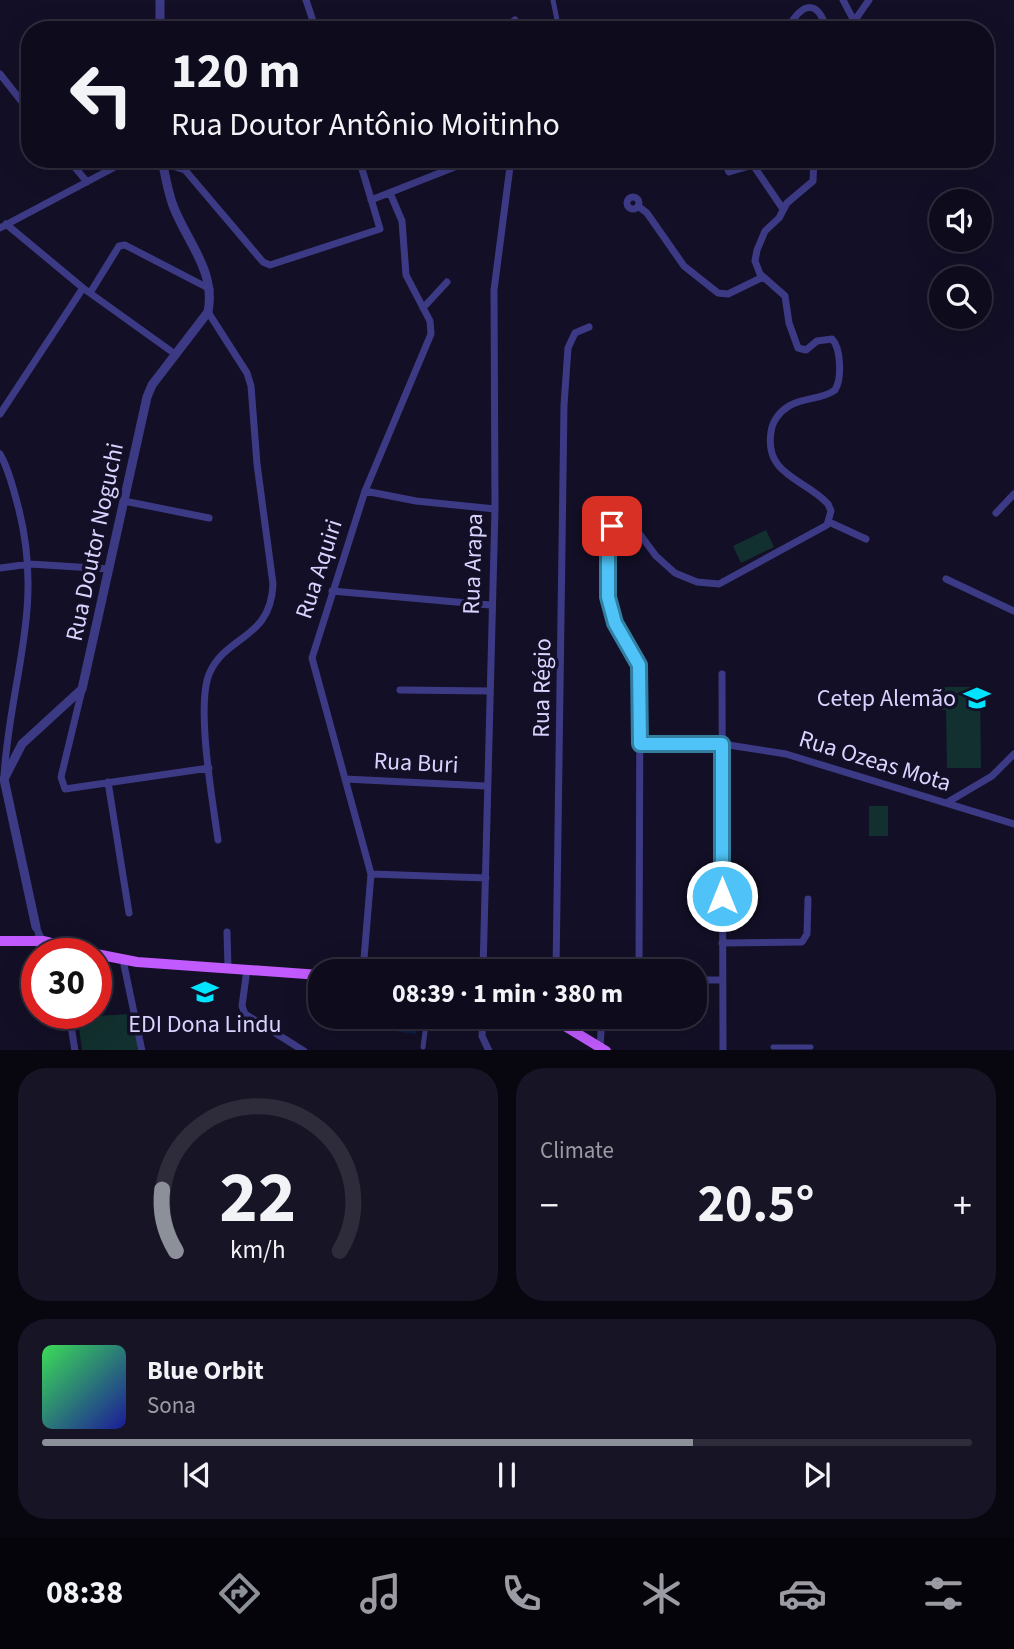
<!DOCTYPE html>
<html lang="en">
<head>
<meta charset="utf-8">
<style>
  body { margin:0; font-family:"Source Sans 3",sans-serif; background:#171425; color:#f1f3f6; height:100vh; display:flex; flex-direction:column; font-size:26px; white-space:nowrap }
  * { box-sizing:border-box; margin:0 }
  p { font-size:23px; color:#9b9ba3 }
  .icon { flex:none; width:38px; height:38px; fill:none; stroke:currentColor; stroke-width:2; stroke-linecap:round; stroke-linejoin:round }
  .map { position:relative; height:1050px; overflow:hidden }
  .side { display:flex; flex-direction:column; gap:18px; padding:18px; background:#08060f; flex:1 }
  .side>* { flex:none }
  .banner { position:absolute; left:21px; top:21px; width:973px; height:147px; border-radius:28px; box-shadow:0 7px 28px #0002,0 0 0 2px #2e2b3b; background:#0e0b1c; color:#f1f3f6; overflow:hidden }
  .controls { position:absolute; left:929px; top:189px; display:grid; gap:14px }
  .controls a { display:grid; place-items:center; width:63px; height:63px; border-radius:50%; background:#0e0b1c; box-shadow:0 7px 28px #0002,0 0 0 2px #2e2b3b; font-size:35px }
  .speed { position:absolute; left:21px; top:938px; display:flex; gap:14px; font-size:35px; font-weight:700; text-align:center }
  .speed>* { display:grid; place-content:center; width:91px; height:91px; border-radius:50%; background:#0e0b1c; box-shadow:0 7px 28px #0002,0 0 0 2px #2e2b3b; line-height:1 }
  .speed .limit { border:10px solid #d22; background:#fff; color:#111 }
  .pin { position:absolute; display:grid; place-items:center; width:60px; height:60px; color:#fff; margin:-30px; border-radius:14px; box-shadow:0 4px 10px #0006 }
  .me { position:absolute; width:77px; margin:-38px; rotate:0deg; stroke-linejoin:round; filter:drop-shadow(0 0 5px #0008) }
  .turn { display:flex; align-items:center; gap:24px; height:147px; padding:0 35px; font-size:32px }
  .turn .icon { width:91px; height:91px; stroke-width:2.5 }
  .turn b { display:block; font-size:49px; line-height:60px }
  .big { font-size:52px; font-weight:700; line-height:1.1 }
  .side .widget { flex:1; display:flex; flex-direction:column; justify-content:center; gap:10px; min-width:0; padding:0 24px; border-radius:28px; background:#171425 }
  .side .dial { align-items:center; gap:0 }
  .dial svg { height:182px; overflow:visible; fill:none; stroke:#2e2b3b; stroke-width:7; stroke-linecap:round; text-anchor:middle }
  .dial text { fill:#f1f3f6; stroke:none }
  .song { display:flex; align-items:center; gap:21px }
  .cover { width:84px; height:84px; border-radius:10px; background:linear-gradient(135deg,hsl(130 70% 55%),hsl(240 70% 35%)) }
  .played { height:7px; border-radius:4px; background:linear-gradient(90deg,#8c9099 70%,#2e2b3b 70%) }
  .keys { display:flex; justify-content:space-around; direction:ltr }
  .heat { display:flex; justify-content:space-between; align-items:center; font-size:38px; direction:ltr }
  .side .tiles { flex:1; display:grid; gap:18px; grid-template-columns:1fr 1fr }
  .widget:last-child { grid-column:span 2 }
  .trip { position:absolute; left:308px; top:959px; width:399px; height:70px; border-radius:28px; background:#0e0b1c; box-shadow:0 7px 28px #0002,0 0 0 2px #2e2b3b; font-weight:700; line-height:70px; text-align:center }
  .tabs { display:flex; height:112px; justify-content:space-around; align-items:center; background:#06040b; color:#9b9ba3 }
  .tabs .icon { width:49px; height:49px }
  .tabs .current { color:#8c9099 }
  .tabs b { font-size:32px; color:#f1f3f6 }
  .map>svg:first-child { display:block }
</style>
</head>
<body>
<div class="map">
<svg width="1014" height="1051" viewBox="0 0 1014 1051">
  <rect width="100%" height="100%" fill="#130f26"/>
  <path fill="#12302f" d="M 766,530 L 774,547 L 741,563 L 733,546 Z
    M 942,687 L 980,687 L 981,768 L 947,768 L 946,710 L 942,710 Z
    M 869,806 L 888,806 L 888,836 L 869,836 Z
    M 77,1013 L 79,1016 L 89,1016 L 90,1013 L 95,1016 L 131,1014 L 139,1050 L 82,1050 Z"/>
  <path fill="#0a1f44" d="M 387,1017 L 418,1017 L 416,1034 L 386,1030 Z"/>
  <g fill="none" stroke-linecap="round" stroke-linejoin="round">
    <path stroke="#3d3a85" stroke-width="5" d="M 553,0 L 559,30
      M 423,1047 L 427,1017
      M 773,1047 L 811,1047"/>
    <path stroke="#3d3a85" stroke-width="7" d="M 306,0 L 316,30
      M 843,0 L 854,21
      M 503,30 L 515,20
      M 787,30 C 803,0 818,0 827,30
      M 848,30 L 869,0
      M 0,74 L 30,112
      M 68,159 L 87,182
      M 723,159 L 729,172 L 753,165 L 783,209
      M 163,163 L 185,170 L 263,262 L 270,265 L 380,229 L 359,159
      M627 203a6 6 0 1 1 12 0a6 6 0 1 1-12 0Z
      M 371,200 L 475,159
      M 638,206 L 647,213 L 684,266 L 718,293 L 728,294 L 763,277
      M 6,224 L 83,288 L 175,354
      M 0,228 L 130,159
      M 90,293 L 119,246 L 125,245 L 210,289
      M 423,308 L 447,282
      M 208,312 L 247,373 L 251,386 L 257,464 L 273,584 C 271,639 227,635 210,672 C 195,703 213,803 218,840
      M 0,414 L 83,288
      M 0,454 C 9,470 14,491 19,510 C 44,609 10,680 4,776
      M 365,491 L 416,501 L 495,509
      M 124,501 L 209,518
      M 996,513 L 1014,494
      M 829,522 L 866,539
      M 0,568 L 30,564 L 109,569
      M 946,579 L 1014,611
      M 332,591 L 490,605
      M 722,674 L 723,1051
      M 82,690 L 61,777 L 65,789 L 209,768
      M 400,690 L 489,691
      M 640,744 L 722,744 L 786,754 L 1014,824
      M 345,779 L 486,786
      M 108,782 L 129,913
      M 948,802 L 992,776 L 1014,754
      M 371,874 L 486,878
      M 36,927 L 48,954
      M 227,932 L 228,968
      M 37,938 L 42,954
      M 722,943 L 802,942 L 807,934 L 808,899
      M 123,960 L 142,1051
      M 247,969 L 242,1006 L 245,1014 L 304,1051
      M 363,971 L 371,874 L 312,658 L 365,491 L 431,334 L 430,321 L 406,275 L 402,221 L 390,193
      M 483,971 L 495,509 L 494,290 L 511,159
      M 556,971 L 564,405 L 568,348 L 575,333 L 589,327
      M 639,971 L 640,679 L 639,665 L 611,612 L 609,531 L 612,526 L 625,521 L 633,525 L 656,556 L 675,573 L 697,582 L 719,584 L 827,525 L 831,511 L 828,504 C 806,479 764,476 771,432 C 772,422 779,412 789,406 C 803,397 822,400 835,390 C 842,379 841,348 832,339 L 817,341 L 806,350 L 798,348 L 789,323 L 785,296 L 760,274 L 755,261 L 757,250 L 765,231 L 779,218 L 787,203 L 813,181 L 814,159
      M 695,980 L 722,980
      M 69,1013 L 75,1051
      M 483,1017 L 482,1036 L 489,1051
      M 600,1047 L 602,1017"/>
    <path stroke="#3d3a85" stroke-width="9" d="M 160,30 L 160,0
      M 36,927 L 4,779 L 22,744 L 82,689 L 147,397 L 152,385 L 208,312 C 216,272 188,243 174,208 C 168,193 165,176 162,159"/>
    <path stroke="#c25bff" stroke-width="10" d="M 0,941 L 44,941 L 96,954
      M 96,954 L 137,962 L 320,975
      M 550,1017 L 606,1051"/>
  </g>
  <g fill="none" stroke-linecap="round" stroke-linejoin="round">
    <g stroke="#337fa1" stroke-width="18">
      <path id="route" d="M 612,526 L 608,536 L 608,597 L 615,623 L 639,665 L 640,744 L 722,744 L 722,896"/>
    </g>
    <use href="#route" stroke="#4fc3f7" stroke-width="12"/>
  </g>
  <defs>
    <g id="school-bare" transform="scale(2.1)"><path d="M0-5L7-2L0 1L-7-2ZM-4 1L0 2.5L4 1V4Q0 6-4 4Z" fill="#00e5ff" stroke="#130f26" stroke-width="2.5" paint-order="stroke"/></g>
  </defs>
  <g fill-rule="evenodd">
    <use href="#school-bare" x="977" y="698"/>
    <use href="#school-bare" x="205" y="992"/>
  </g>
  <g text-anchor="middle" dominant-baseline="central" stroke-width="7" stroke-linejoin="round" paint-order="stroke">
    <g font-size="24" fill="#d9d4ff" stroke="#130f26">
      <text transform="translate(95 542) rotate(-78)">Rua Doutor Noguchi</text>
      <text transform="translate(473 564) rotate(-88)">Rua Arapa</text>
      <text transform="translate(319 569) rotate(-72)">Rua Aquiri</text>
      <text transform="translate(542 688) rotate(-89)">Rua Régio</text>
      <text transform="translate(875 761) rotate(17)">Rua Ozeas Mota</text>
      <text transform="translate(416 763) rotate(3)">Rua Buri</text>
    </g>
    <g font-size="24" fill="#d9d4ff" stroke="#130f26" text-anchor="end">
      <text x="956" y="698">Cetep Alemão</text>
      <text x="205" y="1024" text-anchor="middle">EDI Dona Lindu</text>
    </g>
  </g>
</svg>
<div class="controls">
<a><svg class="icon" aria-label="sound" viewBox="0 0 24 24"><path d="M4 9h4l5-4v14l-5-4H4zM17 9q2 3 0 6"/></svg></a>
<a><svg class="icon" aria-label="search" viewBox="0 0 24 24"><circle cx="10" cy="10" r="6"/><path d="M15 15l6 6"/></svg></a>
</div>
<div class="speed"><div class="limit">30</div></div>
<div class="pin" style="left:612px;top:526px;background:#d93025"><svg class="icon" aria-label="arrive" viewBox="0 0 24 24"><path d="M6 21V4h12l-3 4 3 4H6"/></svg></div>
<svg class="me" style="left:722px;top:896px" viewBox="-20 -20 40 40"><circle r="17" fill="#4fc3f7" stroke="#fff" stroke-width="3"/><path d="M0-11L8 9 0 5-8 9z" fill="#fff"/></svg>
<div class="trip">08:39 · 1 min · 380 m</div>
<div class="banner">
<div class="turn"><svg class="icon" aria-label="left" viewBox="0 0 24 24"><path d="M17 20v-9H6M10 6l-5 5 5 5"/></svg><div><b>120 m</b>Rua Doutor Antônio Moitinho</div></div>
</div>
</div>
<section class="side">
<div class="tiles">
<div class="widget dial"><svg viewBox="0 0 100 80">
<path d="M14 69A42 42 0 1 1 86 69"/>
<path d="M14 69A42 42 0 0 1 8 42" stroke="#8c9099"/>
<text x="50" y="56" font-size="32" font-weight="700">22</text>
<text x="50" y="72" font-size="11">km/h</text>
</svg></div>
<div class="widget"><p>Climate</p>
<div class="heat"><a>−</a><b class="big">20.5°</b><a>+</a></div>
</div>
<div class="widget">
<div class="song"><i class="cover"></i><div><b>Blue Orbit</b><p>Sona</p></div></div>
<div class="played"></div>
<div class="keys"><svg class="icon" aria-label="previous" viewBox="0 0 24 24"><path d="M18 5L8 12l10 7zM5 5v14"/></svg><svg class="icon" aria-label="pause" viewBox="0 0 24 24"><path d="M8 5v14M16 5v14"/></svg><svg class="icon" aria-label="next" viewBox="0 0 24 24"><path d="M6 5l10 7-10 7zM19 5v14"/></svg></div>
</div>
</div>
</section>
<nav class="tabs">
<b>08:38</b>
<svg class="icon current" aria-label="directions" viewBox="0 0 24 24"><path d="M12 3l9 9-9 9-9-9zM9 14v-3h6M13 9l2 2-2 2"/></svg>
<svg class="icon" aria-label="music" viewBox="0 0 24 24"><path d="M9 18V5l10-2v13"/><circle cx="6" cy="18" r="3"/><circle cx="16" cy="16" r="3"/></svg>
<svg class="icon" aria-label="phone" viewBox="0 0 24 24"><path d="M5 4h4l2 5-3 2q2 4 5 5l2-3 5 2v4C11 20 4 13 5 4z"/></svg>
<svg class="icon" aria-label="climate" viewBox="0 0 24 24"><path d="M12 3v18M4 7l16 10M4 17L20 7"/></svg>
<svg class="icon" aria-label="car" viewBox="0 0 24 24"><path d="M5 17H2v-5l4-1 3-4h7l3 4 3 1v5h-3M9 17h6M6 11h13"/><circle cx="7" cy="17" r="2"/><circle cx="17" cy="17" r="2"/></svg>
<svg class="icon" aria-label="filters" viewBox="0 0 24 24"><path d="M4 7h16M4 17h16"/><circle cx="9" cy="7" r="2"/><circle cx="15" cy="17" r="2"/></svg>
</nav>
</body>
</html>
